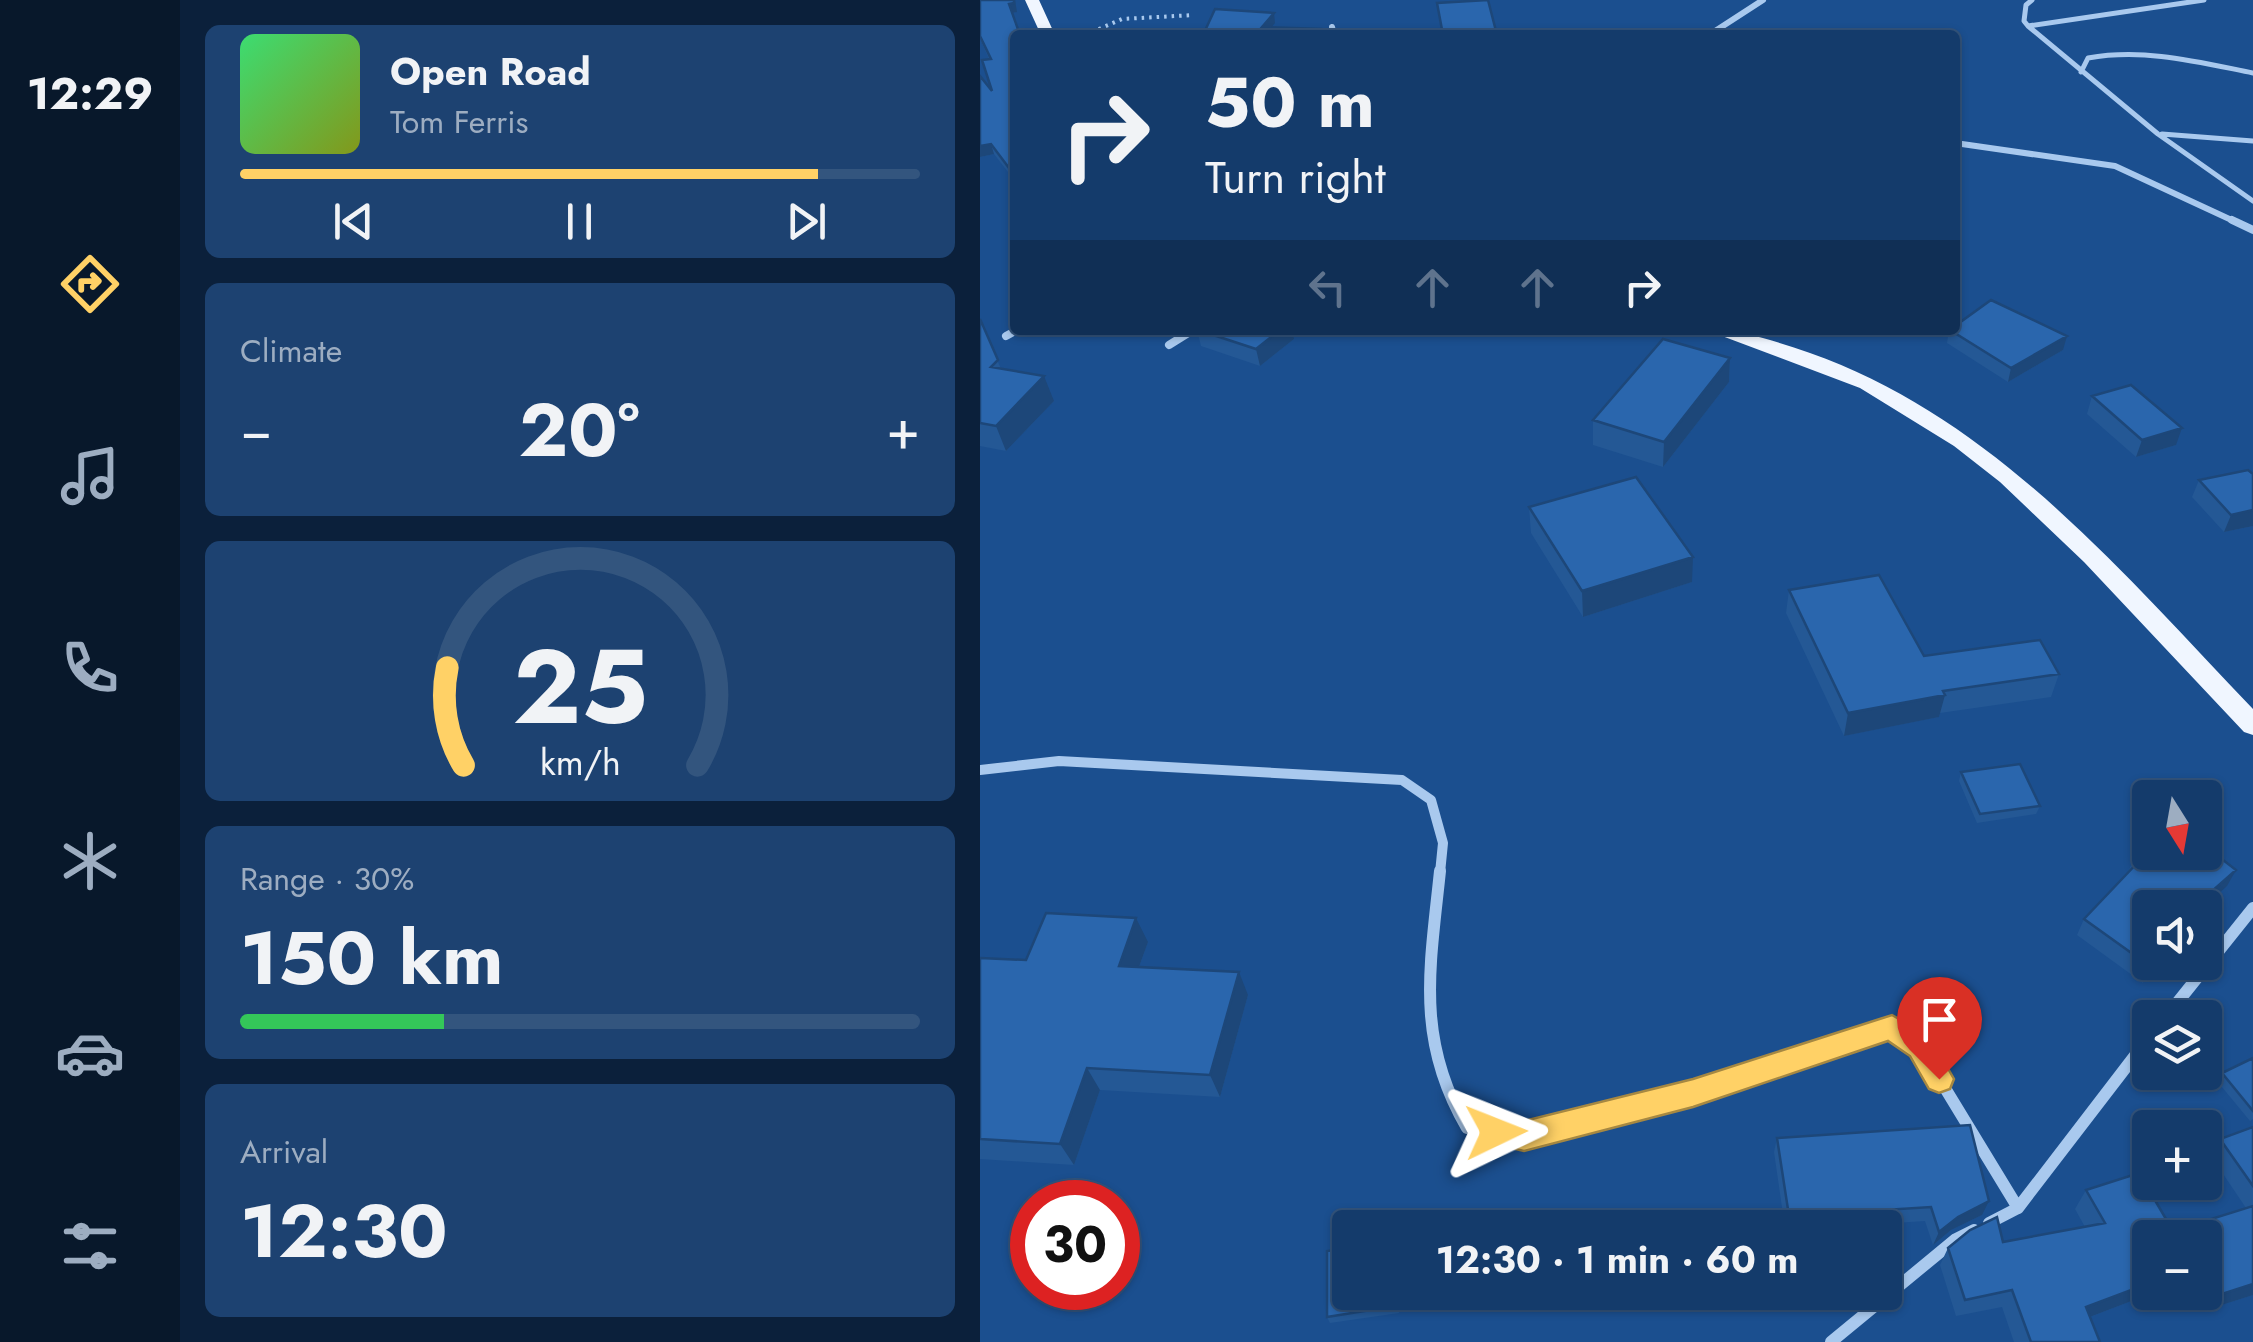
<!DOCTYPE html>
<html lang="en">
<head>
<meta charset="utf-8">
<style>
  body { margin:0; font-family:Jost,sans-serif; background:#1d4271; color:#f1f3f6; height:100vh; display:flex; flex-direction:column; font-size:38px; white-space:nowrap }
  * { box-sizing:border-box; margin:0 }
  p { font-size:32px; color:#9dadc1 }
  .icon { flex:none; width:55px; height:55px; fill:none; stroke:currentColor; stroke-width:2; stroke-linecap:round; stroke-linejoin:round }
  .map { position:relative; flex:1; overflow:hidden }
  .sheet { display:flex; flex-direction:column; gap:25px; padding:25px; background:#0b203b; width:800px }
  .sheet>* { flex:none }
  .banner { position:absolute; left:30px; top:30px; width:950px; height:305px; border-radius:10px; box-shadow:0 2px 8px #0004,0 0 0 2px #33557e; background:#143b6b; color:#f1f3f6; overflow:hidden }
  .needle { width:65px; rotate:169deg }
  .controls { position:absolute; left:1152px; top:780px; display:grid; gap:20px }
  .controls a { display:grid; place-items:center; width:90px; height:90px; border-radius:10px; background:#143b6b; box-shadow:0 2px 8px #0004,0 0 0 2px #33557e; font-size:50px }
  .speed { position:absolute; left:30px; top:1180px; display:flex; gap:20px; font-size:50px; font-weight:700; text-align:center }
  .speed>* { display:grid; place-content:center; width:130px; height:130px; border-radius:50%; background:#143b6b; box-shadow:0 2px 8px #0004,0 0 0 2px #33557e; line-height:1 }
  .speed .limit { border:15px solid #d22; background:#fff; color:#111 }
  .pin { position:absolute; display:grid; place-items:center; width:85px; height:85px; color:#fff; margin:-102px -42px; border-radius:50% 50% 50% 0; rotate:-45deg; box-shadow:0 0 10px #0007 }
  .pin .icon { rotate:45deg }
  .me { position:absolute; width:110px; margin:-55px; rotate:88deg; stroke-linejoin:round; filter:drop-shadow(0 0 8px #0008) }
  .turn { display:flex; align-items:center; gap:35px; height:210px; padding:0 30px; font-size:45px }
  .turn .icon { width:130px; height:130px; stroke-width:2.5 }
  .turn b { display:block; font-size:70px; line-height:85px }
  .lanes { display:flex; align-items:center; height:95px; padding:0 30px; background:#0003; justify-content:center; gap:50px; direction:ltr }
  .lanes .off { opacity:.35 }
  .big { font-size:75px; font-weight:700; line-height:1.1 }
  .sheet .tile { flex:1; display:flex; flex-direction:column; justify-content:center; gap:15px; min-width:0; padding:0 35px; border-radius:15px; background:#1d4271 }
  .sheet .dial { align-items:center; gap:0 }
  .dial svg { height:260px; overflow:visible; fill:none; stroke:#33557e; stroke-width:7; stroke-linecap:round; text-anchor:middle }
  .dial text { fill:#f1f3f6; stroke:none }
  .song { display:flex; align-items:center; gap:30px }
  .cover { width:120px; height:120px; border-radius:15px; background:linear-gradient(135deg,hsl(140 70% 55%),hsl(70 70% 35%)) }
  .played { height:10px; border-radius:5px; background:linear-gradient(90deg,#ffd166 85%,#33557e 85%) }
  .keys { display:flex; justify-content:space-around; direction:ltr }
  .heat { display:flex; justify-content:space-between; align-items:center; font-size:55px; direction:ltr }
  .charge { height:15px; border-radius:8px; background:linear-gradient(90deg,#34c759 30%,#33557e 0) }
  .trip { position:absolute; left:352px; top:1210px; width:570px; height:100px; border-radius:10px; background:#143b6b; box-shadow:0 2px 8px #0004,0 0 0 2px #33557e; font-weight:700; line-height:100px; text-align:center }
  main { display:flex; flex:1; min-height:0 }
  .tab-bar { display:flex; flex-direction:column; width:180px; justify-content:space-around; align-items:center; background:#08182b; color:#9dadc1 }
  .tab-bar .icon { width:70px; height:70px }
  .tab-bar .on { color:#ffd166 }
  .tab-bar b { font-size:45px; color:#f1f3f6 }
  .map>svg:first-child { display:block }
</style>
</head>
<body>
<main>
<nav class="tab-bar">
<b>12:29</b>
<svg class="icon on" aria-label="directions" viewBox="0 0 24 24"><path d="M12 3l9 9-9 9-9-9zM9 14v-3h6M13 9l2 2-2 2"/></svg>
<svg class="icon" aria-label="music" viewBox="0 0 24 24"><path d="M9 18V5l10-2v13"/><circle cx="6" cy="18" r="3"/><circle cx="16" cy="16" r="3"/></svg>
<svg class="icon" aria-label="phone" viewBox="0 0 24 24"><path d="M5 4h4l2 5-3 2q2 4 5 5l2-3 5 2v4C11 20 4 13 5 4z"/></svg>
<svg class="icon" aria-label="climate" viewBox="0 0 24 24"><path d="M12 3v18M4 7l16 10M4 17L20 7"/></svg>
<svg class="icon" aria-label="car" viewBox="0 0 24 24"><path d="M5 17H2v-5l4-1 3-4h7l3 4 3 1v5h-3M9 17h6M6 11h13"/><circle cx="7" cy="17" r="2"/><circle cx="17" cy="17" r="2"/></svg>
<svg class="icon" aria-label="filters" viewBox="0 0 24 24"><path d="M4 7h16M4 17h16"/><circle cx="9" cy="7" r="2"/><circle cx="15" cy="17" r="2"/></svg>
</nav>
<section class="sheet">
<div class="tile">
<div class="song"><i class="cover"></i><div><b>Open Road</b><p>Tom Ferris</p></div></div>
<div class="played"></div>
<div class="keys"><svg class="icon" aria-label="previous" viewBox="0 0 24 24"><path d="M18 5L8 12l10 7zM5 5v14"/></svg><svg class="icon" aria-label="pause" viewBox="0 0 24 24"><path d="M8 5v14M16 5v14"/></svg><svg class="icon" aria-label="next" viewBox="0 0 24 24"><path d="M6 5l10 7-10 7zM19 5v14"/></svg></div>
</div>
<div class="tile"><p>Climate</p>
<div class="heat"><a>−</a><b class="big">20°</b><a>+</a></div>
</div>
<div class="tile dial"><svg viewBox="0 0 100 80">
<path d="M14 69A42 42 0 1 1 86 69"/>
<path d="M14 69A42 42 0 0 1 9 39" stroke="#ffd166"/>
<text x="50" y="56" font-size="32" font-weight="700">25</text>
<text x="50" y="72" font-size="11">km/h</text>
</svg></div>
<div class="tile"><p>Range · 30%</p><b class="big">150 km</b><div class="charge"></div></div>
<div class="tile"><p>Arrival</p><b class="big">12:30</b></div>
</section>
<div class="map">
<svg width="1273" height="1342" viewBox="0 0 1273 1342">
  <rect width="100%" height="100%" fill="#1b4f8f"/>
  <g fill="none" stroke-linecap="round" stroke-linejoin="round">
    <path stroke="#a9c9ee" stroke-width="4" stroke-dasharray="2.5 5" stroke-linecap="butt" d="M 105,35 L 142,19 L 214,15"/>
    <path stroke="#a9c9ee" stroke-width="5" d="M 1052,0 L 1046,5 L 1044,21 L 1048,26 L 1178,134 L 1273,201
      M 1048,26 L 1224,0
      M 1101,72 L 1108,58 C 1165,48 1218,62 1273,73
      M 1182,134 L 1273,141"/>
    <path stroke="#a9c9ee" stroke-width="6" d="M 352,27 L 354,35
      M 729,35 L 783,0
      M 975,143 L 1135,166 L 1258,223"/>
    <path stroke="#a9c9ee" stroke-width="8" d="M 1252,220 L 1273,230
      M 26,336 L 37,330
      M 189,345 L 213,330"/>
    <path stroke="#a9c9ee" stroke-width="10" d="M 0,770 L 79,761 L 422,780 L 451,800 L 463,843 L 460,873"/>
    <path stroke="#a9c9ee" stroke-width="12" d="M 460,871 C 450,968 435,1039 487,1128 L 544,1136 L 713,1093 L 912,1027 L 940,1047 L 1038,1208
      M 1185,1018 L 1273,908
      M 1009,1223 L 1038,1208 L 1170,1036
      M 851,1342 L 976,1239 L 994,1230"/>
    <path fill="#f0f6ff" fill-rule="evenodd" d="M 45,0 L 59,0 L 75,35 L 61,35 Z
      M 726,330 C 763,330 795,341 830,353 C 1014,418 1142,572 1273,709 L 1273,735 L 1264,732 L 1104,562 L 1020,482 L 974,446 L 880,388 Z"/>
  </g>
  <path fill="#245895" d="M 0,0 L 37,12 L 32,13 L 35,35 L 35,181 L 14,154 L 0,157 L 0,76 L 12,91 L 9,59 L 0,39 Z
    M 0,319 L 21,369 L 74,401 L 26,451 L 0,446 Z
    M 217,330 L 314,339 L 280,366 L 221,346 Z
    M 969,330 L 1083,350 L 1028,382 L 967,343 Z
    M 750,358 L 749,382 L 683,467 L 613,445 L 613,420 Z
    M 1112,396 L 1196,445 L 1156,457 L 1107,414 Z
    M 1273,474 L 1273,526 L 1244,532 L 1212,497 L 1219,480 Z
    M 549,507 L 712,582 L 603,617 L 551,533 Z
    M 809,590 L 944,656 L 1079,674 L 1071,697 L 960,713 L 959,717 L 864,736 L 806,613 Z
    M 981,772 L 1060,806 L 1056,814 L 997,823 L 979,781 Z
    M 1156,855 L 1247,886 L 1170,908 L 1180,962 L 1163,983 L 1097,935 L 1104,919 L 1148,872 Z
    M 168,942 L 159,967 L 268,995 L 240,1097 L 120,1090 L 94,1165 L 0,1159 L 0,958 L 46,960 Z
    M 1273,1058 L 1273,1119 L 1270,1121 L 1237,1081 L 1242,1073 Z
    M 1273,1127 L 1273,1295 L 1226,1310 L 1216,1292 L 1225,1292 L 1225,1238 L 1170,1292 L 1175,1292 L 1110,1317 L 1120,1342 L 1034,1342 L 1022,1307 L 976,1316 L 960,1265 L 968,1248 L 1023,1242 L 1105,1227 L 1095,1209 L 1106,1190 L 1193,1231 L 1266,1208 L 1229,1153 L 1240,1139 Z
    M 797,1138 L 1002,1215 L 971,1230 L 953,1245 L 945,1221 L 839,1228 L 805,1228 L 794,1152 Z
    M 370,1292 L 418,1292 L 419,1313 L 350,1323 L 347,1317 Z"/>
  <path fill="#1d4779" d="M 35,0 L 37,12 L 32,13 L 29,4 Z
    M 294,13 L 295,23 L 285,35 L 282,27 Z
    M 11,144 L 14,154 L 0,157 L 0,146 Z
    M 300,330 L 312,330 L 314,339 L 280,366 L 276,349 Z
    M 1087,336 L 1083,350 L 1028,382 L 1031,368 Z
    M 750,358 L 749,382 L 683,467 L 684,442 Z
    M 64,376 L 74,401 L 26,451 L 16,426 Z
    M 1202,428 L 1196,445 L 1156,457 L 1162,440 Z
    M 1273,510 L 1273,526 L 1244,532 L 1251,515 Z
    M 713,557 L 712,582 L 603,617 L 602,591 Z
    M 965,695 L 959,717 L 864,736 L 868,713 Z
    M 1256,870 L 1247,886 L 1223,908 L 1213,908 Z
    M 156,918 L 168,942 L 151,989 L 139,966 Z
    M 1175,962 L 1180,962 L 1163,983 L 1171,967 Z
    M 259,972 L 268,995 L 240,1097 L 230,1075 Z
    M 107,1068 L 120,1090 L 94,1165 L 80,1144 Z
    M 1009,1201 L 1002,1215 L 971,1230 L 953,1245 L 959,1232 L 978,1217 Z
    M 1170,1283 L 1170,1292 L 1175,1292 L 1094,1323 L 1106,1307 Z
    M 1273,1284 L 1273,1295 L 1226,1310 L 1242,1294 Z"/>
  <path fill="#2a66ad" stroke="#1d4779" stroke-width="2.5" d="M 0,0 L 34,0 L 34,3 L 29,4 L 40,35 L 35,35 L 35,176 L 11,144 L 0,146 L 0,76 L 12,91 L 2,60 L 11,59 L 0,36 Z
    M 508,0 L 517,35 L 463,35 L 457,3 Z
    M 235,9 L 294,13 L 282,27 L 340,29 L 336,35 L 223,35 Z
    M 1011,300 L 1087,336 L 1031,368 L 970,330 L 975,330 L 975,326 Z
    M 0,319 L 18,360 L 11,367 L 64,376 L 16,426 L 0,423 Z
    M 218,330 L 300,330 L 276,349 Z
    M 683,339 L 750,358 L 684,442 L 613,420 Z
    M 1151,385 L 1202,428 L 1162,440 L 1112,396 Z
    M 1268,470 L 1273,474 L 1273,510 L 1251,515 L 1219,480 Z
    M 656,477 L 713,557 L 602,591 L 549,507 Z
    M 899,575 L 944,656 L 1060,640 L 1079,674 L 963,691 L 965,695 L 868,713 L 809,590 Z
    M 1040,764 L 1060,806 L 1000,814 L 981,772 Z
    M 1170,843 L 1170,852 L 1225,852 L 1225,846 L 1256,870 L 1213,908 L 1170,908 L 1170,962 L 1175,962 L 1171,967 L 1104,919 L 1161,859 L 1156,855 Z
    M 66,913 L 156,918 L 139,966 L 259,972 L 230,1075 L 107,1068 L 80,1144 L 0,1139 L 0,958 L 46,960 Z
    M 1273,1058 L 1273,1111 L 1242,1073 Z
    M 990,1125 L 1009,1201 L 978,1217 L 959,1232 L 951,1207 L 809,1216 L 797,1138 Z
    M 1273,1127 L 1273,1186 L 1240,1139 Z
    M 1159,1173 L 1193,1231 L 1273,1206 L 1273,1284 L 1242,1294 L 1225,1265 L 1225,1238 L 1170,1238 L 1170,1283 L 1106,1307 L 1120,1342 L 1051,1342 L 1032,1290 L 985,1300 L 968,1248 L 990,1230 L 1017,1217 L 1023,1242 L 1125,1223 L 1106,1190 Z
    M 370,1248 L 370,1292 L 416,1292 L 416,1306 L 347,1317 L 347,1251 Z"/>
  <path fill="#ffd166" stroke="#a68842" stroke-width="2.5" d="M 912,1015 L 950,1037 L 974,1079 L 970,1089 L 959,1093 L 949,1089 L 930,1056 L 908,1041 L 713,1107 L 544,1151 L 505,1142 L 501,1132 L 505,1122 L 516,1118 L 544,1121 L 713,1079 Z"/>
</svg>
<div class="controls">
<a><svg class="needle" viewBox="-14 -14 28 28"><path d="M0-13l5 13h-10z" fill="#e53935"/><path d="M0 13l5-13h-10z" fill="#9dadc1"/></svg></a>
<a><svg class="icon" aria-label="sound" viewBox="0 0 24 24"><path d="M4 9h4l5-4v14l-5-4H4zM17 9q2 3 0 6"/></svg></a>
<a><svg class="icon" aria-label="layers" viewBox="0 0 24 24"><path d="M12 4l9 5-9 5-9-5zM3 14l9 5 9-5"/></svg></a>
<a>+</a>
<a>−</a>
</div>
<div class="speed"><div class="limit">30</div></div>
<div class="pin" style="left:959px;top:1079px;background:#d93025"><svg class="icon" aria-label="arrive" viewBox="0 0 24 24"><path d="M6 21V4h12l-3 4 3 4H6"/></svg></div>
<svg class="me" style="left:516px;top:1132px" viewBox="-20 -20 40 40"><path d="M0-17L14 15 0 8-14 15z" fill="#ffd166" stroke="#fff" stroke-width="4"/></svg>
<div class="trip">12:30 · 1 min · 60 m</div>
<div class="banner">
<div class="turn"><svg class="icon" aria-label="right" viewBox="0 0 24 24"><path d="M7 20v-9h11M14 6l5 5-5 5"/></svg><div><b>50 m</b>Turn right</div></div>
<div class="lanes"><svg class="icon off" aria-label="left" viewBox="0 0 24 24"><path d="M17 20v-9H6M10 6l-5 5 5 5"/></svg><svg class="icon off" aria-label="ahead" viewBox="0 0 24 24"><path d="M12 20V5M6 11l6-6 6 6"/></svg><svg class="icon off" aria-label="ahead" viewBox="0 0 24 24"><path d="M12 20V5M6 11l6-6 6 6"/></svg><svg class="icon" aria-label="right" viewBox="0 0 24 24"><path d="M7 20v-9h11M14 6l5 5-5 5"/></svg></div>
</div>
</div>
</main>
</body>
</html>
